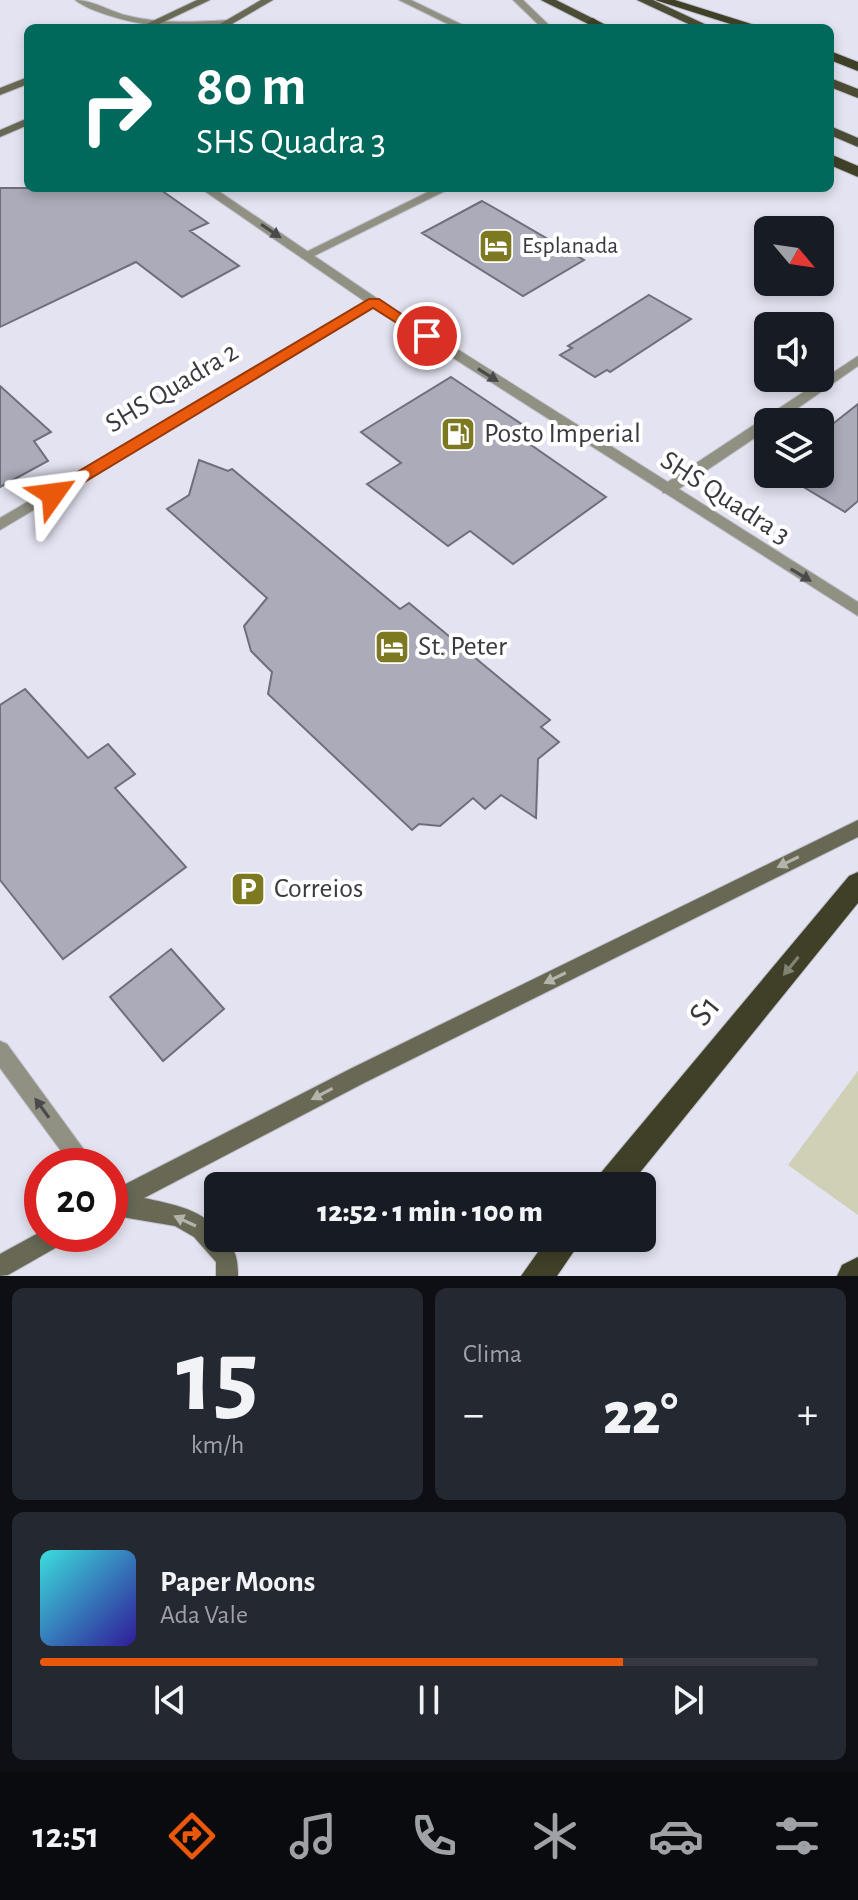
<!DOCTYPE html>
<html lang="pt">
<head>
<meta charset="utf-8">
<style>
  body { margin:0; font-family:"Alegreya Sans",sans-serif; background:#242831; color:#f1f3f6; height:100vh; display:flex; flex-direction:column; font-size:30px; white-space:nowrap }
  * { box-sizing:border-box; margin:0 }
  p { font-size:26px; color:#9ea1a6 }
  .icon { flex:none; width:44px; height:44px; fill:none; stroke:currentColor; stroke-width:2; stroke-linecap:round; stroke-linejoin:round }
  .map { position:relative; height:1276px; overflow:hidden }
  .panel { display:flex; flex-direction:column; gap:12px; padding:12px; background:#0d0f14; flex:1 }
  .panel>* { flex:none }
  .banner { position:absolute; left:24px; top:24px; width:810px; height:168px; border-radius:12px; box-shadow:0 4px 12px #0003; background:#00695c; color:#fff; overflow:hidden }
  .needle { width:52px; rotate:119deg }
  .controls { position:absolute; left:754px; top:216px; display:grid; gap:16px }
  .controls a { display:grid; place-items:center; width:80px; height:80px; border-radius:12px; background:#171b24; box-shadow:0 4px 12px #0003; font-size:40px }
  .speed { position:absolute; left:24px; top:1148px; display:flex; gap:16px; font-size:40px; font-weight:700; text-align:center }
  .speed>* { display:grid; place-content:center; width:104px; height:104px; border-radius:50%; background:#171b24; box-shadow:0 4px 12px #0003; line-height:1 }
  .speed .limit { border:12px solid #d22; background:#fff; color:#111 }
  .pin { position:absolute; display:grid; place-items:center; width:68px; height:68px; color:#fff; margin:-34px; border:4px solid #fff; border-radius:50%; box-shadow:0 2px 8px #0007 }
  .me { position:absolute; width:88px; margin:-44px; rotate:59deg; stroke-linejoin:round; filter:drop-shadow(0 0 6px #0008) }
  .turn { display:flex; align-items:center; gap:28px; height:168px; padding:0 40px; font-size:36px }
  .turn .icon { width:104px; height:104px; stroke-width:2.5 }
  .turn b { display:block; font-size:56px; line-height:68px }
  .big { font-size:60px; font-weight:800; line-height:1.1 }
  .panel .tile { flex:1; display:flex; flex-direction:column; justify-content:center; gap:12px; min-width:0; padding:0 28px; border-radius:12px; background:#242831 }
  .panel .dial { align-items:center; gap:0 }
  .dial b { font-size:104px; line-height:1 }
  .song { display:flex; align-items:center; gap:24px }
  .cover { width:96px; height:96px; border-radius:12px; background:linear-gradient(135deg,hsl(180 70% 55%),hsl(250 70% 35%)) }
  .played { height:8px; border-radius:4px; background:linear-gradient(90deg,#ea580c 75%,#363941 75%) }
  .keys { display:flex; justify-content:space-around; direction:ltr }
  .heat { display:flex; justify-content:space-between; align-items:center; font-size:44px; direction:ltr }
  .panel .tiles { flex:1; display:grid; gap:12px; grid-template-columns:1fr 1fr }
  .tile:last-child { grid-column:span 2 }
  .trip { position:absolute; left:204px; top:1172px; width:452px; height:80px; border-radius:12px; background:#171b24; box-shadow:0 4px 12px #0003; font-weight:800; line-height:80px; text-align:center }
  .dock { display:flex; height:128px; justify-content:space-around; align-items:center; background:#090b0e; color:#9ea1a6 }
  .dock .icon { width:56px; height:56px }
  .dock .current { color:#ea580c }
  .dock b { font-size:36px; color:#f1f3f6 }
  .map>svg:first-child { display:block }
</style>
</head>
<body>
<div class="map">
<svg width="858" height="1276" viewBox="0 0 858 1276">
  <rect width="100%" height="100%" fill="#e3e3f1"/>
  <path fill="#cfd0b5" d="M 858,1071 L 858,1215 L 788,1165 Z"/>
  <path fill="#ababb9" stroke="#6f6f7c" stroke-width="2" d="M 0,188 L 158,188 L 208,223 L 190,231 L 239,266 L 182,297 L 136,262 L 0,327 Z
    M 482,201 L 498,210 L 584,260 L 523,296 L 422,233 Z
    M 649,295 L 691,319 L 610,372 L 607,370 L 595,377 L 560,355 L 572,348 L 568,346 Z
    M 451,377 L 532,431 L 521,438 L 606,497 L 513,564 L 470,531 L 448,546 L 367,484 L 401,463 L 361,432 Z
    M 0,386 L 51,432 L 34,441 L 48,461 L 0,487 Z
    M 858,404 L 858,501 L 845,512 L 782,474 L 820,474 L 820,434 Z
    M 199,460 L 228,471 L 232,469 L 400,609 L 409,603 L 550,720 L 541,727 L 559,742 L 538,759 L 536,818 L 501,795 L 485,809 L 473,798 L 440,826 L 419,824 L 412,830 L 268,694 L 272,672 L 251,651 L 244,626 L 267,598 L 167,509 L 189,495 Z
    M 25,689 L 88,758 L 108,744 L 135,774 L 115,788 L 186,867 L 63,959 L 0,880 L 0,705 Z
    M 171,949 L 224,1009 L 163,1061 L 110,997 Z"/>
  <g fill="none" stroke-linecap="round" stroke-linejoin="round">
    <g stroke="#c1c1cd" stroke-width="2">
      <path id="service" d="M 399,0 L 411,0 L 469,28 L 456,28 Z
        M 513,0 L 523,0 L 552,28 L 542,28 Z
        M 436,188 L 451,188 L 310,258 L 306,259 L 300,255 Z
        M 374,298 L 380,302 L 378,305 L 0,530 L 0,518 Z
        M 858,356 L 858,366 L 778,422 L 768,422 L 768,429 L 673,493 L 663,493 L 661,489 L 663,485 Z"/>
    </g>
    <g stroke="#c1c1cd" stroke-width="2">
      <path id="tertiary" d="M 75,0 C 94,0 110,12 129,16 C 161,24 196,22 229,20 L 234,23 C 204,39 103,22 75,0 Z
        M 200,188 L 214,188 L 378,299 L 858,602 L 858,616 L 370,305 Z
        M 0,1041 L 7,1044 L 96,1166 L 72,1166 L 0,1068 Z"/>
    </g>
    <g stroke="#c1c1cd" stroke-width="2">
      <path id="secondary" d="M 197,0 L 210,0 L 151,28 L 138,28 Z
        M 261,0 L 273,0 L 225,28 L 213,28 Z
        M 28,77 L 28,84 L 0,95 L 0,88 Z
        M 28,118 L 28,125 L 0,137 L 0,130 Z
        M 858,820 L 858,837 L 364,1083 L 144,1198 C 171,1204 199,1208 218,1230 L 218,1238 L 225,1238 C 236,1251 238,1259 238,1276 L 216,1276 L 216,1262 L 194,1237 L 175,1226 L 110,1215 L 110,1192 L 350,1069 Z
        M 42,1231 L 42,1234 L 69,1234 L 66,1242 L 8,1275 L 0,1276 L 0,1254 Z"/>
    </g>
    <g stroke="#c1c1cd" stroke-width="2">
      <path id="primary" d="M 541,0 L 556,0 L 612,28 L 596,28 Z
        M 637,0 L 653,0 L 713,28 L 697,28 Z
        M 830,78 L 858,89 L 858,98 L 830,87 Z
        M 830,126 L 858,138 L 858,147 L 830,135 Z"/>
    </g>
    <g stroke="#c1c1cd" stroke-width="2">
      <path id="trunk" d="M 655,0 L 675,0 L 764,28 L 743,28 Z
        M 593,18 L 608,28 L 593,28 L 586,22 Z
        M 830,51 L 858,62 L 858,71 L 830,60 Z
        M 830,154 L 858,166 L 858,177 L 830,165 Z
        M 858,872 L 858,903 L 629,1186 L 595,1186 L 599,1175 L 849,876 Z
        M 548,1238 L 583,1238 L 557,1276 L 521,1276 Z
        M 858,1257 L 858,1276 L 837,1276 L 842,1265 Z"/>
    </g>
    <use href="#service" fill="#909083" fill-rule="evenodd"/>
    <use href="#tertiary" fill="#909083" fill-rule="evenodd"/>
    <use href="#secondary" fill="#686855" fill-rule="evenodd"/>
    <use href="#primary" fill="#4c4b35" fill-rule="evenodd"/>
    <use href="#trunk" fill="#404028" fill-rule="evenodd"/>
  </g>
  <defs><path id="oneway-solid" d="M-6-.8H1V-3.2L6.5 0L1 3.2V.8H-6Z" transform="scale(2)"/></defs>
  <g fill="#4a4a4d">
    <use href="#oneway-solid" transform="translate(271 231) rotate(34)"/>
    <use href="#oneway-solid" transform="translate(488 375) rotate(32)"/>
    <use href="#oneway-solid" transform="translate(801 575) rotate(31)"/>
    <use href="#oneway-solid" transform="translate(42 1108) rotate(-126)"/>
  </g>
  <g fill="#b4b4aa">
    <use href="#oneway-solid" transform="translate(788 862) rotate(154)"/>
    <use href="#oneway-solid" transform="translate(555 978) rotate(154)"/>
    <use href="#oneway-solid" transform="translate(322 1094) rotate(152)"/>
    <use href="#oneway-solid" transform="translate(185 1221) rotate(-155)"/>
  </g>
  <use fill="#838373" href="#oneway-solid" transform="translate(791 966) rotate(129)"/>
  <path fill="#ea580c" stroke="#983908" stroke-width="2" d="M 369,299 L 379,299 L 434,336 L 422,339 L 373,308 L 58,498 L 47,498 L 47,490 Z"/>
  <defs>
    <g id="hotel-square" transform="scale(1.8)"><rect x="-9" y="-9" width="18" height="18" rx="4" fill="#7d7920" stroke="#fff"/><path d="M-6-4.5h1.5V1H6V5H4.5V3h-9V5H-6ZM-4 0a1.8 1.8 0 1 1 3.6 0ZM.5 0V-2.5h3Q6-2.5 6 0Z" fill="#fff"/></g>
    <g id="fuel-square" transform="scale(1.8)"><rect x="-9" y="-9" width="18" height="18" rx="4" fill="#7d7920" stroke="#fff"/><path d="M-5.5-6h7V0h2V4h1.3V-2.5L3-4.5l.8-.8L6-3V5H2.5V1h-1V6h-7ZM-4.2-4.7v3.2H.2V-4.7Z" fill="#fff"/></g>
    <g id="parking-square" transform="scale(1.8)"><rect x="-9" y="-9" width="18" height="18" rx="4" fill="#7d7920" stroke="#fff"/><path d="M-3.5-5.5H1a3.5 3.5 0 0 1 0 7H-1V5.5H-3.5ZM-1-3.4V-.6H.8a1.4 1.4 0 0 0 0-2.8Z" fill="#fff"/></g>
  </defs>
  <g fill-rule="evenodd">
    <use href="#hotel-square" x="496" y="246"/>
    <use href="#fuel-square" x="458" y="434"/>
    <use href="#hotel-square" x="392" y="647"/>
    <use href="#parking-square" x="248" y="889"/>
  </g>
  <g text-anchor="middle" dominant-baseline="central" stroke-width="8" stroke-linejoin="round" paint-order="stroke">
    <g font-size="24" fill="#39393f" stroke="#fff" text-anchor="start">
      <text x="522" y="246">Esplanada</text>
    </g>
    <g font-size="28" fill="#39393f" stroke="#fff">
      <text transform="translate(172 388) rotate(-31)">SHS Quadra 2</text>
      <text transform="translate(725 498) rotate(33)">SHS Quadra 3</text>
    </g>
    <g font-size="28" fill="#39393f" stroke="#fff" text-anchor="start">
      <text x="484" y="434">Posto Imperial</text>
      <text x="418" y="647">St. Peter</text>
      <text x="274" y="889">Correios</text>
    </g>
    <g font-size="34" fill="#39393f" stroke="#fff">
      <text transform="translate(705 1011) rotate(-51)">S1</text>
    </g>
  </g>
</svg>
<div class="controls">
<a><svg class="needle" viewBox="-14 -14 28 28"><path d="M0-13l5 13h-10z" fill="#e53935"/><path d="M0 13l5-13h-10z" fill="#9ea1a6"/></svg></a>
<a><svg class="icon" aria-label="sound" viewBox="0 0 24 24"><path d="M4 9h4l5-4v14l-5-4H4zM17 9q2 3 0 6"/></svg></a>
<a><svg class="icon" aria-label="layers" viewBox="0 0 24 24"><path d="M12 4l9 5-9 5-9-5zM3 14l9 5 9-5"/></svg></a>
</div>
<div class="speed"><div class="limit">20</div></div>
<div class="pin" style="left:427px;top:336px;background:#d93025"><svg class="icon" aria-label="arrive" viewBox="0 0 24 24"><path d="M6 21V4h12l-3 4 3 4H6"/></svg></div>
<svg class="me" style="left:53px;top:494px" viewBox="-20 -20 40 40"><path d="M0-17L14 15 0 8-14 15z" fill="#ea580c" stroke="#fff" stroke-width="4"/></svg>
<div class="trip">12:52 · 1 min · 100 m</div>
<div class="banner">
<div class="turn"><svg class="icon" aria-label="right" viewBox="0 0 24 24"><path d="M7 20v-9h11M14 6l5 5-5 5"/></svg><div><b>80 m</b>SHS Quadra 3</div></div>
</div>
</div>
<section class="panel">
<div class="tiles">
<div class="tile dial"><b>15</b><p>km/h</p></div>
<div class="tile"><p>Clima</p>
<div class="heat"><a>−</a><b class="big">22°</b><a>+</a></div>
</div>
<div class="tile">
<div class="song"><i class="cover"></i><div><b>Paper Moons</b><p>Ada Vale</p></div></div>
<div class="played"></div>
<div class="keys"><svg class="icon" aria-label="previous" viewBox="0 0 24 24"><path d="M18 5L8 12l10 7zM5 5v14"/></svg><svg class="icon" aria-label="pause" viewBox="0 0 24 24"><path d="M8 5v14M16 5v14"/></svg><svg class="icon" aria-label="next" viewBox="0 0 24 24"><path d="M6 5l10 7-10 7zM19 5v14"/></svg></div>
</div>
</div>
</section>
<nav class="dock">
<b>12:51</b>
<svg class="icon current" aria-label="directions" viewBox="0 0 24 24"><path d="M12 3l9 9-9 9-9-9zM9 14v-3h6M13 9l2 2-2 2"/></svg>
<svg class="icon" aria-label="music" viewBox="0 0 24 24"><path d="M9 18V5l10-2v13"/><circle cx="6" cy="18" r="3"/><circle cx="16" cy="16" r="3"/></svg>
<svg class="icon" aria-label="phone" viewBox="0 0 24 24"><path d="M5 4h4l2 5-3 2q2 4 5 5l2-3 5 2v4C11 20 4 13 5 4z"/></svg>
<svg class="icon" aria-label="climate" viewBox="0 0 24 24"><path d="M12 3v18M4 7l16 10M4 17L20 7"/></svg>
<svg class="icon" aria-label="car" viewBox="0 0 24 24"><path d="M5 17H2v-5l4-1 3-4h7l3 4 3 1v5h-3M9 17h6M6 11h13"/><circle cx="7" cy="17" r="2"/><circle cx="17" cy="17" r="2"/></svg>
<svg class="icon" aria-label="filters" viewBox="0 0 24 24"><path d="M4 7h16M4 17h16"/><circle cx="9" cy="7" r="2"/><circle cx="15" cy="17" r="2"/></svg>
</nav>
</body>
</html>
